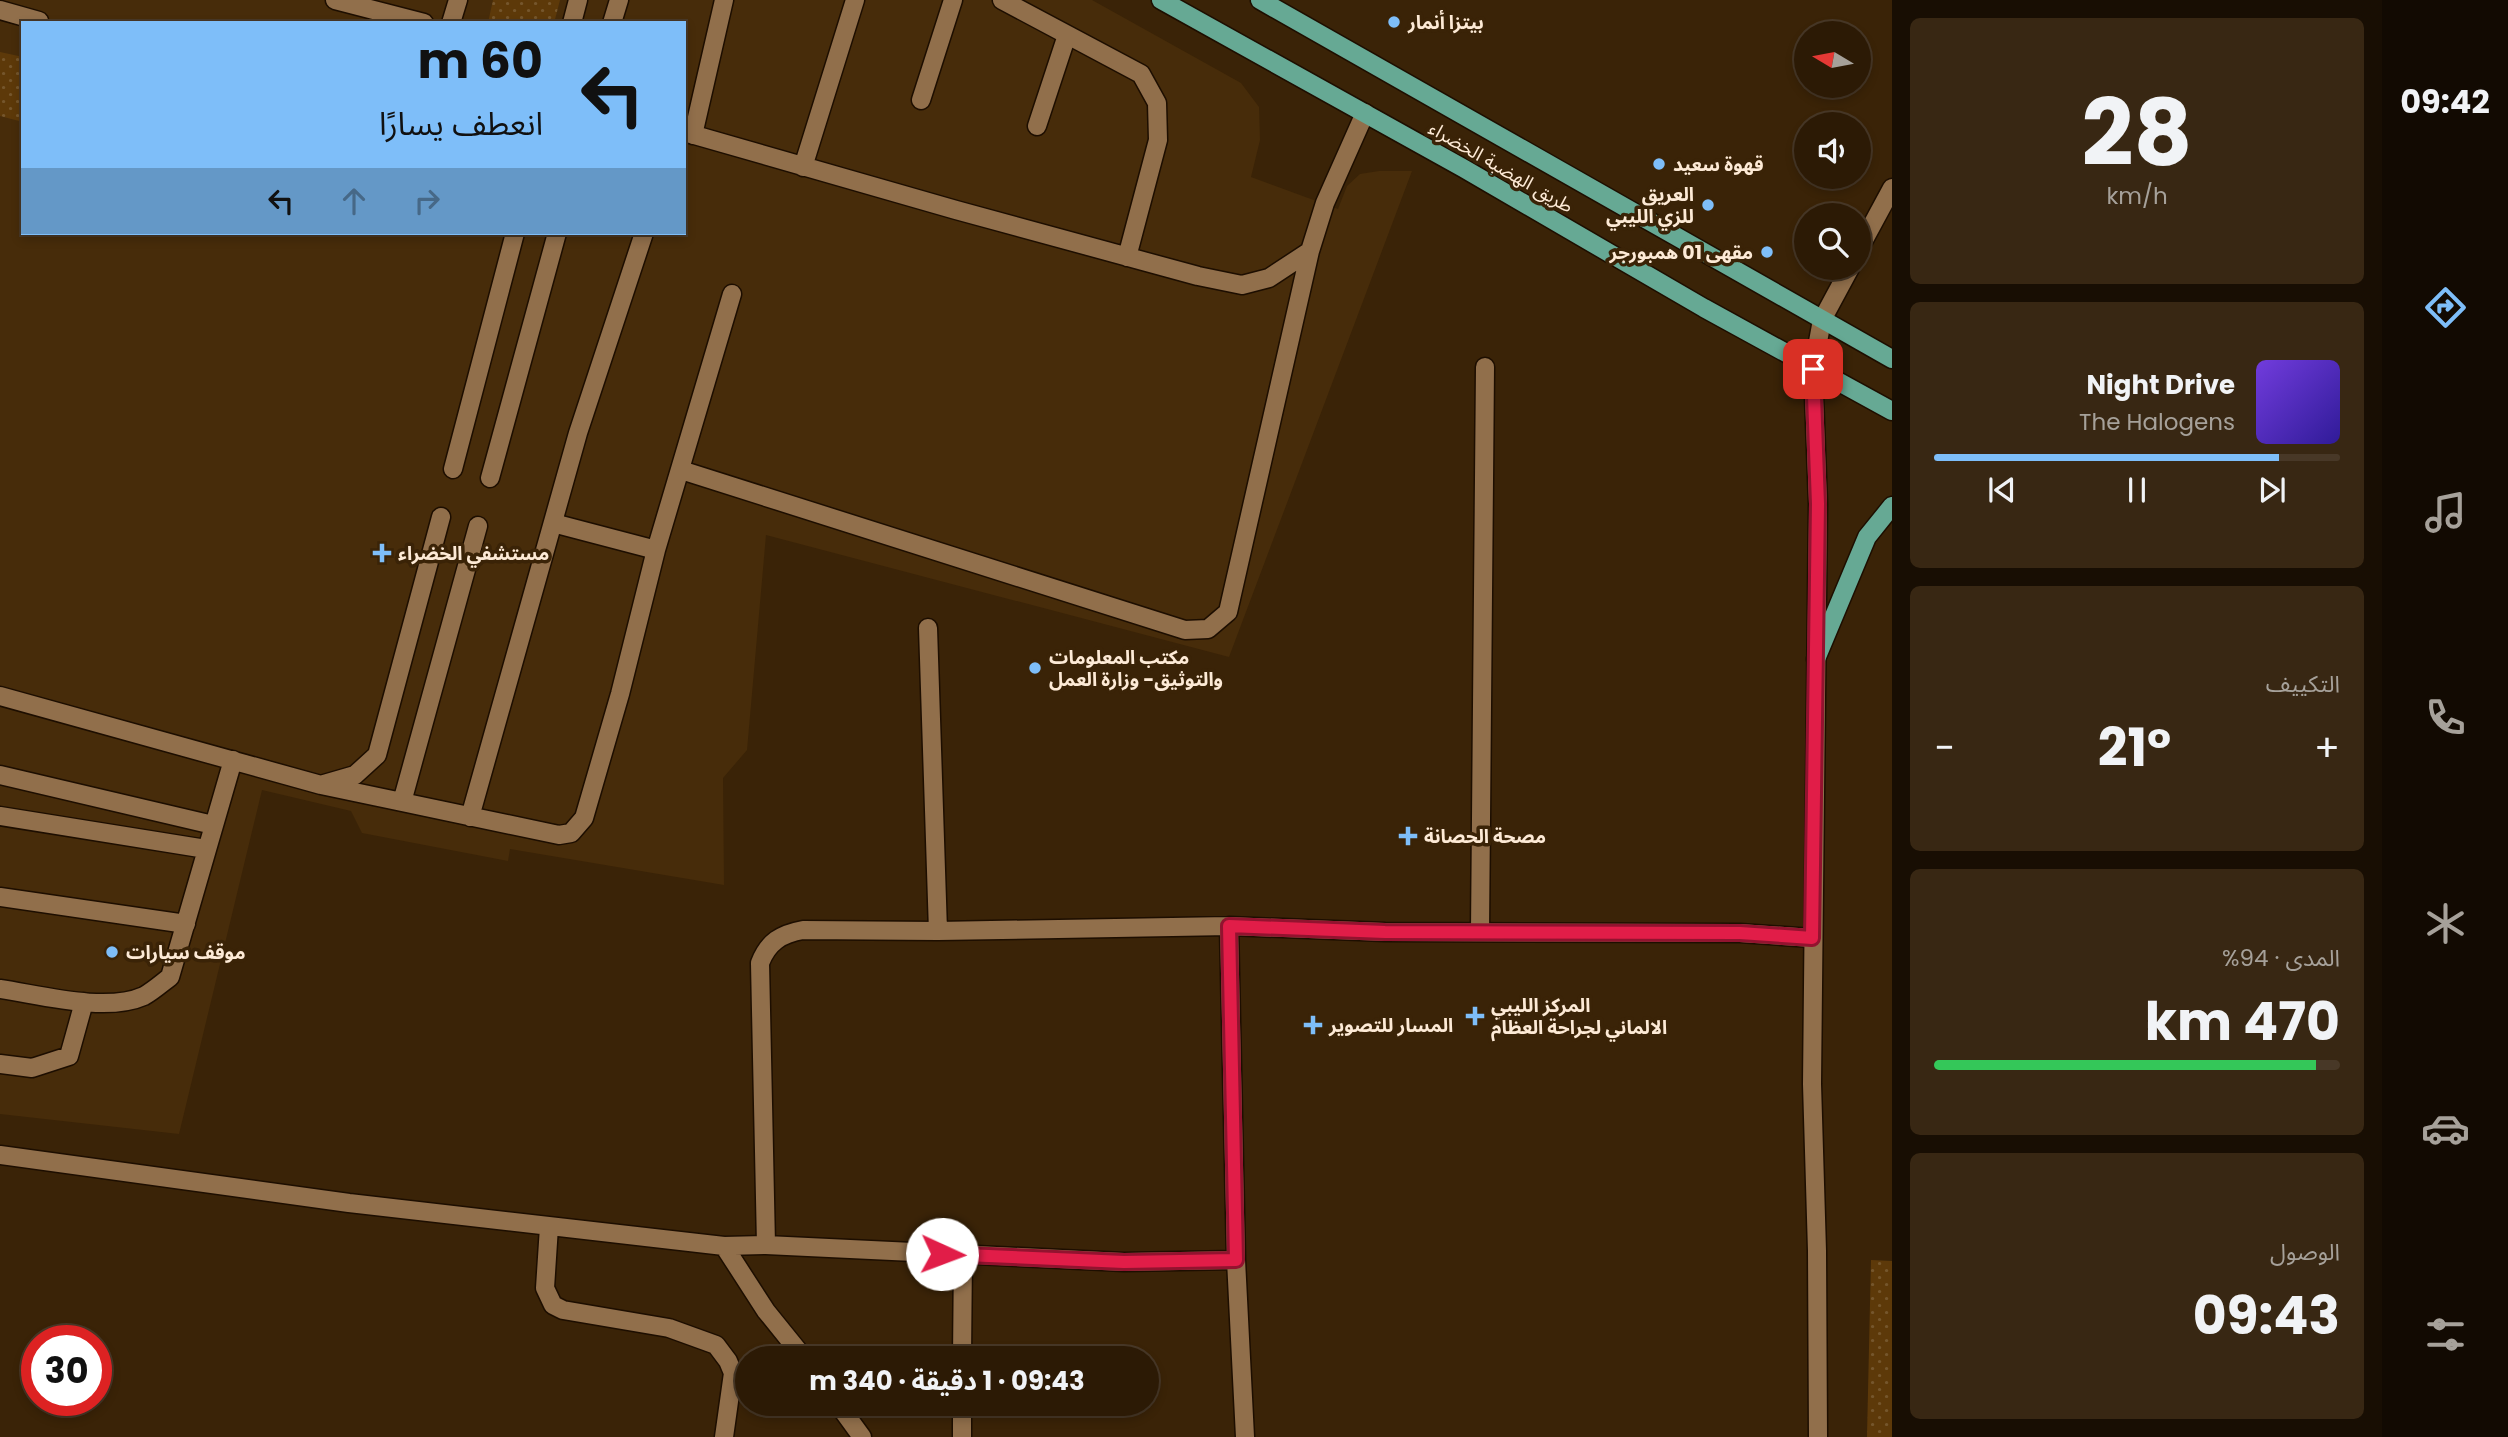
<!DOCTYPE html>
<html lang="ar">
<head>
<meta charset="utf-8">
<style>
  body { margin:0; font-family:Poppins,"Noto Sans Arabic",sans-serif; background:#382713; color:#f1f3f6; direction:rtl; height:100vh; display:flex; flex-direction:column; font-size:26px; white-space:nowrap }
  * { box-sizing:border-box; margin:0 }
  p { font-size:23px; color:#a6a19a }
  .icon { flex:none; width:38px; height:38px; fill:none; stroke:currentColor; stroke-width:2; stroke-linecap:round; stroke-linejoin:round }
  .map { position:relative; flex:1; overflow:hidden; direction:ltr }
  .side { display:flex; flex-direction:column; gap:18px; padding:18px; background:#180e03; width:490px }
  .side>* { flex:none }
  .hud { position:absolute; left:21px; top:21px; width:665px; height:214px; border-radius:0px; box-shadow:0 4px 10px #0003,0 0 0 2px #483827; direction:rtl; background:#7ebef9; color:#111; overflow:hidden }
  .needle { width:46px; rotate:280deg }
  .controls { position:absolute; left:1794px; top:21px; display:grid; gap:14px }
  .controls a { display:grid; place-items:center; width:77px; height:77px; border-radius:50%; background:#2c1a05; box-shadow:0 4px 10px #0003,0 0 0 2px #483827; font-size:35px }
  .speed { position:absolute; left:21px; top:1325px; display:flex; gap:14px; font-size:35px; font-weight:700; text-align:center }
  .speed>* { display:grid; place-content:center; width:91px; height:91px; border-radius:50%; background:#2c1a05; box-shadow:0 4px 10px #0003,0 0 0 2px #483827; line-height:1 }
  .speed .limit { border:10px solid #d22; background:#fff; color:#111 }
  .pin { position:absolute; display:grid; place-items:center; width:60px; height:60px; color:#fff; margin:-30px; border-radius:14px; box-shadow:0 4px 10px #0006 }
  .me { position:absolute; width:77px; margin:-38px; rotate:92deg; stroke-linejoin:round; filter:drop-shadow(0 0 5px #0008) }
  .turn { display:flex; align-items:center; gap:24px; height:147px; padding:0 28px; font-size:32px }
  .turn .icon { width:91px; height:91px; stroke-width:2.5 }
  .turn b { display:block; font-size:49px; line-height:60px }
  .lanes { display:flex; align-items:center; height:66px; padding:0 28px; background:#0003; justify-content:center; gap:35px; direction:ltr }
  .lanes .off { opacity:.35 }
  .big { font-size:52px; font-weight:700; line-height:1.1 }
  .side .tile { flex:1; display:flex; flex-direction:column; justify-content:center; gap:10px; min-width:0; padding:0 24px; border-radius:10px; background:#382713 }
  .side .dial { align-items:center; gap:0 }
  .dial b { font-size:91px; line-height:1 }
  .song { display:flex; align-items:center; gap:21px }
  .cover { width:84px; height:84px; border-radius:10px; background:linear-gradient(135deg,hsl(260 70% 55%),hsl(250 70% 35%)) }
  .played { height:7px; border-radius:4px; background:linear-gradient(90deg,#7ebef9 85%,#483827 85%) }
  .keys { display:flex; justify-content:space-around; direction:ltr }
  .heat { display:flex; justify-content:space-between; align-items:center; font-size:38px; direction:ltr }
  .charge { height:10px; border-radius:5px; background:linear-gradient(90deg,#34c759 94%,#483827 0) }
  .trip { position:absolute; left:735px; top:1346px; width:424px; height:70px; border-radius:35px; background:#2c1a05; box-shadow:0 4px 10px #0003,0 0 0 2px #483827; font-weight:700; line-height:70px; text-align:center; direction:rtl }
  main { display:flex; flex:1; min-height:0 }
  .tab-bar { display:flex; flex-direction:column; width:126px; justify-content:space-around; align-items:center; background:#120a02; color:#a6a19a }
  .tab-bar .icon { width:49px; height:49px }
  .tab-bar .active { color:#7ebef9 }
  .tab-bar b { font-size:32px; color:#f1f3f6 }
  .map>svg:first-child { display:block }
</style>
</head>
<body>
<main>
<nav class="tab-bar">
<b>09:42</b>
<svg class="icon active" aria-label="directions" viewBox="0 0 24 24"><path d="M12 3l9 9-9 9-9-9zM9 14v-3h6M13 9l2 2-2 2"/></svg>
<svg class="icon" aria-label="music" viewBox="0 0 24 24"><path d="M9 18V5l10-2v13"/><circle cx="6" cy="18" r="3"/><circle cx="16" cy="16" r="3"/></svg>
<svg class="icon" aria-label="phone" viewBox="0 0 24 24"><path d="M5 4h4l2 5-3 2q2 4 5 5l2-3 5 2v4C11 20 4 13 5 4z"/></svg>
<svg class="icon" aria-label="climate" viewBox="0 0 24 24"><path d="M12 3v18M4 7l16 10M4 17L20 7"/></svg>
<svg class="icon" aria-label="car" viewBox="0 0 24 24"><path d="M5 17H2v-5l4-1 3-4h7l3 4 3 1v5h-3M9 17h6M6 11h13"/><circle cx="7" cy="17" r="2"/><circle cx="17" cy="17" r="2"/></svg>
<svg class="icon" aria-label="filters" viewBox="0 0 24 24"><path d="M4 7h16M4 17h16"/><circle cx="9" cy="7" r="2"/><circle cx="15" cy="17" r="2"/></svg>
</nav>
<section class="side">
<div class="tile dial"><b>28</b><p>km/h</p></div>
<div class="tile">
<div class="song"><i class="cover"></i><div><b>Night Drive</b><p>The Halogens</p></div></div>
<div class="played"></div>
<div class="keys"><svg class="icon" aria-label="previous" viewBox="0 0 24 24"><path d="M18 5L8 12l10 7zM5 5v14"/></svg><svg class="icon" aria-label="pause" viewBox="0 0 24 24"><path d="M8 5v14M16 5v14"/></svg><svg class="icon" aria-label="next" viewBox="0 0 24 24"><path d="M6 5l10 7-10 7zM19 5v14"/></svg></div>
</div>
<div class="tile"><p>التكييف</p>
<div class="heat"><a>−</a><b class="big">21°</b><a>+</a></div>
</div>
<div class="tile"><p>المدى · 94%</p><b class="big">470 km</b><div class="charge"></div></div>
<div class="tile"><p>الوصول</p><b class="big">09:43</b></div>
</section>
<div class="map">
<svg width="1892" height="1437" viewBox="0 0 1892 1437">
  <defs>
    <pattern id="grass-dots" width="8" height="8" patternUnits="userSpaceOnUse" patternTransform="scale(1.75)"><rect width="8" height="8" fill="#5d3909"/><path d="M2 2h.1M6 6h.1" fill="none" stroke="#75562c" stroke-width="1.8" stroke-linecap="round"/></pattern>
  </defs>
  <rect width="100%" height="100%" fill="#3a2307"/>
  <path fill="#472c0a" fill-rule="evenodd" d="M 0,0 L 1092,0 L 1241,83 L 1259,107 L 1260,140 L 1251,177 L 1338,209 L 1347,186 L 1360,174 L 1379,171 L 1412,171 L 1229,657 L 766,535 L 747,750 L 723,778 L 724,885 L 510,849 L 508,861 L 362,833 L 351,811 L 262,790 L 179,1134 L 0,1114 ZM 23,23 L 684,23 L 684,233 L 23,233 Z"/>
  <path fill="url(#grass-dots)" d="M 493,0 L 560,0 L 554,23 L 488,23 Z
    M 0,52 L 23,57 L 23,122 L 0,116 Z
    M 1871,1260 L 1892,1261 L 1892,1437 L 1867,1437 Z"/>
  <g fill="none" stroke-linecap="round" stroke-linejoin="round">
    <g stroke="#1d0e00" stroke-width="21">
      <path id="service" d="M 335,0 L 424,23
        M 1002,0 L 1141,74 L 1157,103 L 1158,140 L 1127,257
        M 0,10 L 39,21
        M 451,23 L 458,0
        M 572,23 L 578,0
        M 612,23 L 619,0
        M 921,100 L 953,0
        M 1037,126 L 1067,35
        M 684,132 L 956,210 L 1198,276 L 1242,285 L 1269,278 L 1310,251 L 1325,203 L 1365,113
        M 693,135 L 724,0
        M 803,167 L 855,0
        M 453,469 L 515,233
        M 681,470 L 1185,630 L 1208,629 L 1228,612 L 1310,251
        M 490,478 L 557,233
        M 553,523 L 656,550
        M 0,696 L 321,785 L 402,802 L 478,526
        M 0,775 L 213,825
        M 324,784 L 355,775 L 377,755 L 441,517
        M 402,802 L 559,835 L 571,833 L 584,818 L 620,694 L 656,550 L 732,294
        M 0,816 L 206,849
        M 470,817 L 578,433 L 644,233
        M 0,897 L 186,924
        M 0,989 C 41,995 106,1013 144,996 C 153,991 162,983 170,977 L 233,760
        M 0,1064 L 32,1068 L 69,1056 L 84,1002"/>
    </g>
    <g stroke="#1d0e00" stroke-width="21">
      <path id="minor" d="M 1858,251 L 1892,188
        M 1822,320 L 1850,268
        M 928,628 L 938,931
        M 1229,926 L 1236,1260 L 1245,1437
        M 1480,932 L 1485,367
        M 0,1155 L 349,1203 L 724,1246 L 766,1311 L 804,1358
        M 549,1227 L 545,1288 L 553,1305 L 563,1310 L 669,1328 L 716,1345 L 728,1361 L 733,1373 L 724,1437
        M 766,1245 L 760,963 C 768,942 781,934 803,930 L 938,931 L 1229,926 L 1385,932 L 1740,933 L 1812,938
        M 724,1246 L 766,1245 L 1124,1262 L 1236,1260
        M 962,1358 L 963,1255
        M 838,1404 L 862,1437
        M 962,1437 L 962,1404"/>
    </g>
    <g stroke="#1d0e00" stroke-width="21">
      <path id="tertiary" d="M 1818,1437 L 1817,1251 L 1812,1084 L 1818,504 L 1813,369 L 1822,320"/>
    </g>
    <g stroke="#1d0e00" stroke-width="21">
      <path id="primary" d="M 1161,0 L 1463,168 L 1704,308 L 1892,411
        M 1260,0 L 1892,359
        M 1816,659 L 1867,537 L 1892,506"/>
    </g>
    <use href="#service" stroke="#916f4b" stroke-width="18"/>
    <use href="#minor" stroke="#916f4b" stroke-width="18"/>
    <use href="#tertiary" stroke="#916f4b" stroke-width="18"/>
    <use href="#primary" stroke="#66a994" stroke-width="18"/>
  </g>
  <g fill="none" stroke-linecap="round" stroke-linejoin="round">
    <g stroke="#92132f" stroke-width="18">
      <path id="route" d="M 942,1254 L 1124,1262 L 1236,1260 L 1229,926 L 1385,932 L 1740,933 L 1812,938 L 1818,504 L 1813,369"/>
    </g>
    <use href="#route" stroke="#e11d48" stroke-width="12"/>
  </g>
  <g fill="#7ebef9" stroke="#3a2307" stroke-width="2.5">
    <circle cx="1394" cy="22" r="7"/>
    <circle cx="1659" cy="164" r="7"/>
    <circle cx="1708" cy="205" r="7"/>
    <circle cx="1767" cy="252" r="7"/>
    <path d="M378.5 542.5h7v7h7v7h-7v7h-7v-7h-7v-7h7z"/>
    <circle cx="1035" cy="668" r="7"/>
    <path d="M1404.5 825.5h7v7h7v7h-7v7h-7v-7h-7v-7h7z"/>
    <circle cx="112" cy="952" r="7"/>
    <path d="M1471.5 1005.5h7v7h7v7h-7v7h-7v-7h-7v-7h7z"/>
    <path d="M1309.5 1014.5h7v7h7v7h-7v7h-7v-7h-7v-7h7z"/>
  </g>
  <g text-anchor="middle" dominant-baseline="central" stroke-width="7" stroke-linejoin="round" paint-order="stroke">
    <g font-size="19" font-weight="bold" fill="#fdead6" stroke="#3a2307" text-anchor="start">
      <text x="1408" y="22">بيتزا أنمار</text>
      <text x="1673" y="164">قهوة سعيد</text>
      <text x="1694" y="194" text-anchor="end">العريق<tspan x="1694" dy="22">للزي الليبي</tspan></text>
      <text x="1753" y="252" text-anchor="end">مقهى 01 همبورجر</text>
      <text x="398" y="553">مستشفي الخضراء</text>
      <text x="1049" y="657">مكتب المعلومات<tspan x="1049" dy="22">والتوثيق- وزارة العمل</tspan></text>
      <text x="1424" y="836">مصحة الحصانة</text>
      <text x="126" y="952">موقف سيارات</text>
      <text x="1491" y="1005">المركز الليبي<tspan x="1491" dy="22">الالماني لجراحة العظام</tspan></text>
      <text x="1329" y="1025">المسار للتصوير</text>
    </g>
    <g font-size="19" fill="#fdead6" stroke="#3a2307">
      <text transform="translate(1501 167) rotate(30)">طريق الهضبة الخضراء</text>
    </g>
  </g>
</svg>
<div class="controls">
<a><svg class="needle" viewBox="-14 -14 28 28"><path d="M0-13l5 13h-10z" fill="#e53935"/><path d="M0 13l5-13h-10z" fill="#a6a19a"/></svg></a>
<a><svg class="icon" aria-label="sound" viewBox="0 0 24 24"><path d="M4 9h4l5-4v14l-5-4H4zM17 9q2 3 0 6"/></svg></a>
<a><svg class="icon" aria-label="search" viewBox="0 0 24 24"><circle cx="10" cy="10" r="6"/><path d="M15 15l6 6"/></svg></a>
</div>
<div class="speed"><div class="limit">30</div></div>
<div class="pin" style="left:1813px;top:369px;background:#d93025"><svg class="icon" aria-label="arrive" viewBox="0 0 24 24"><path d="M6 21V4h12l-3 4 3 4H6"/></svg></div>
<svg class="me" style="left:942px;top:1254px" viewBox="-20 -20 40 40"><circle r="19" fill="#fff"/><path d="M0-13L10 11 0 6-10 11z" fill="#e11d48"/></svg>
<div class="trip">09:43 · 1 دقيقة · 340 m</div>
<div class="hud">
<div class="turn"><svg class="icon" aria-label="left" viewBox="0 0 24 24"><path d="M17 20v-9H6M10 6l-5 5 5 5"/></svg><div><b>60 m</b>انعطف يسارًا</div></div>
<div class="lanes"><svg class="icon" aria-label="left" viewBox="0 0 24 24"><path d="M17 20v-9H6M10 6l-5 5 5 5"/></svg><svg class="icon off" aria-label="ahead" viewBox="0 0 24 24"><path d="M12 20V5M6 11l6-6 6 6"/></svg><svg class="icon off" aria-label="right" viewBox="0 0 24 24"><path d="M7 20v-9h11M14 6l5 5-5 5"/></svg></div>
</div>
</div>
</main>
</body>
</html>
